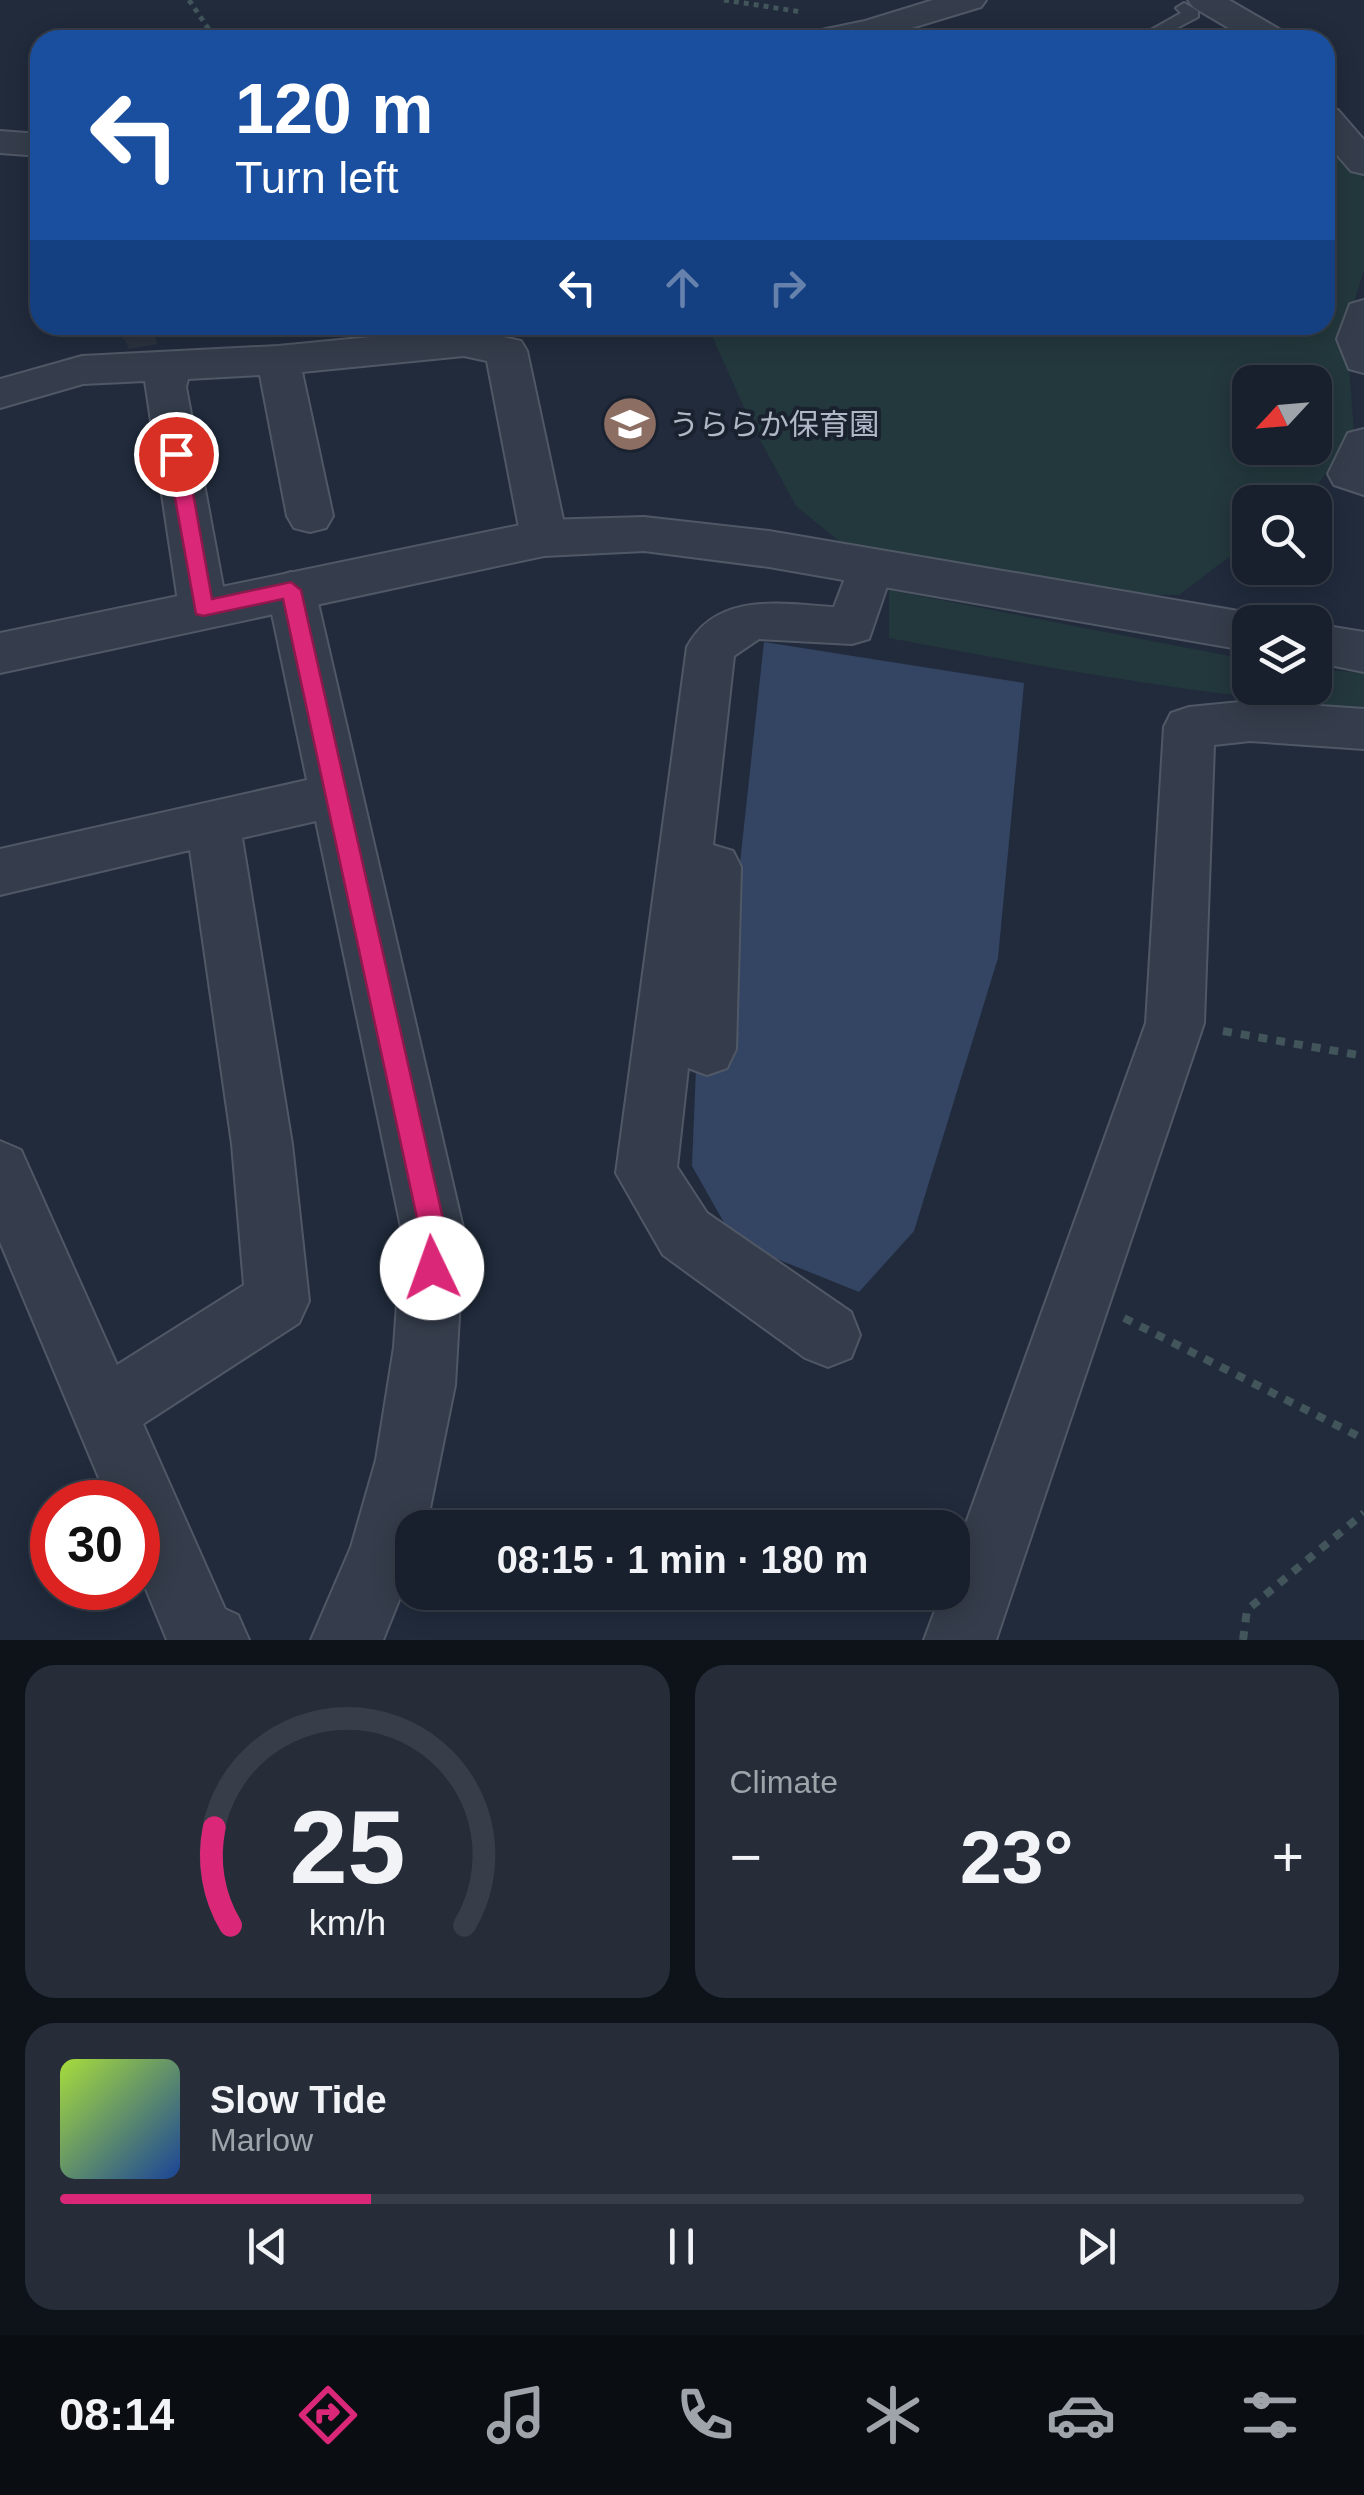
<!DOCTYPE html>
<html lang="en">
<head>
<meta charset="utf-8">
<style>
  body { margin:0; font-family:Helvetica,"Noto Sans JP",sans-serif; background:#262d39; color:#f1f3f6; height:100vh; display:flex; flex-direction:column; font-size:38px; white-space:nowrap }
  * { box-sizing:border-box; margin:0 }
  p { font-size:32px; color:#9fa3aa }
  .icon { flex:none; width:55px; height:55px; fill:none; stroke:currentColor; stroke-width:2; stroke-linecap:round; stroke-linejoin:round }
  .map { position:relative; height:1640px; overflow:hidden }
  .panel { display:flex; flex-direction:column; gap:25px; padding:25px; background:#0e1219; flex:1 }
  .panel>* { flex:none }
  .banner { position:absolute; left:30px; top:30px; width:1305px; height:305px; border-radius:30px; box-shadow:0 5px 25px #0003,0 0 0 2px #373e49; background:#1a4fa0; color:#fff; overflow:hidden }
  .needle { width:65px; rotate:244deg }
  .buttons { position:absolute; left:1232px; top:365px; display:grid; gap:20px }
  .buttons a { display:grid; place-items:center; width:100px; height:100px; border-radius:20px; background:#19202d; box-shadow:0 5px 25px #0003,0 0 0 2px #373e49; font-size:50px }
  .speed { position:absolute; left:30px; top:1480px; display:flex; gap:20px; font-size:50px; font-weight:700; text-align:center }
  .speed>* { display:grid; place-content:center; width:130px; height:130px; border-radius:50%; background:#19202d; box-shadow:0 5px 25px #0003,0 0 0 2px #373e49; line-height:1 }
  .speed .limit { border:15px solid #d22; background:#fff; color:#111 }
  .pin { position:absolute; display:grid; place-items:center; width:85px; height:85px; color:#fff; margin:-42px; border:5px solid #fff; border-radius:50%; box-shadow:0 2px 10px #0007 }
  .me { position:absolute; width:110px; margin:-55px; rotate:357deg; stroke-linejoin:round; filter:drop-shadow(0 0 8px #0008) }
  .turn { display:flex; align-items:center; gap:35px; height:210px; padding:0 40px; font-size:45px }
  .turn .icon { width:130px; height:130px; stroke-width:2.5 }
  .turn b { display:block; font-size:70px; line-height:85px }
  .lanes { display:flex; align-items:center; height:95px; padding:0 40px; background:#0003; justify-content:center; gap:50px; direction:ltr }
  .lanes .off { opacity:.35 }
  .big { font-size:75px; font-weight:600; line-height:1.1 }
  .panel .widget { flex:1; display:flex; flex-direction:column; justify-content:center; gap:15px; min-width:0; padding:0 35px; border-radius:30px; background:#262d39 }
  .panel .dial { align-items:center; gap:0 }
  .dial svg { height:260px; overflow:visible; fill:none; stroke:#373e49; stroke-width:7; stroke-linecap:round; text-anchor:middle }
  .dial text { fill:#f1f3f6; stroke:none }
  .song { display:flex; align-items:center; gap:30px }
  .cover { width:120px; height:120px; border-radius:15px; background:linear-gradient(135deg,hsl(80 70% 55%),hsl(220 70% 35%)) }
  .played { height:10px; border-radius:5px; background:linear-gradient(90deg,#db2777 25%,#373e49 25%) }
  .keys { display:flex; justify-content:space-around; direction:ltr }
  .heat { display:flex; justify-content:space-between; align-items:center; font-size:55px; direction:ltr }
  .panel .tiles { flex:1; display:grid; gap:25px; grid-template-columns:1fr 1fr }
  .widget:last-child { grid-column:span 2 }
  .trip { position:absolute; left:395px; top:1510px; width:575px; height:100px; border-radius:30px; background:#19202d; box-shadow:0 5px 25px #0003,0 0 0 2px #373e49; font-weight:600; line-height:100px; text-align:center }
  .menu { display:flex; height:160px; justify-content:space-around; align-items:center; background:#0a0d12; color:#9fa3aa }
  .menu .icon { width:70px; height:70px }
  .menu .active { color:#db2777 }
  .menu b { font-size:45px; color:#f1f3f6 }
  .map>svg:first-child { display:block }
</style>
</head>
<body>
<div class="map">
<svg width="1364" height="1640" viewBox="0 0 1364 1640">
  <rect width="100%" height="100%" fill="#212b3c"/>
  <path fill="#23383d" fill-rule="evenodd" d="M 1325,119 L 1356,154 L 1364,181 L 1364,270 L 1346,327 L 1354,432 L 1310,496 L 1301,502 L 1250,502 L 1250,541 L 1179,595 L 1118,594 L 1016,572 L 850,550 L 796,506 L 753,427 L 707,325 L 1325,325 ZM 1250,382 L 1315,382 L 1315,448 L 1250,448 Z
    M 889,590 L 1250,660 L 1250,688 L 1315,688 L 1315,669 L 1364,673 L 1364,708 C 1204,696 1047,668 889,638 Z"/>
  <path fill="#344564" d="M 764,642 L 1024,683 L 998,958 L 914,1231 L 859,1292 L 735,1242 L 692,1166 L 696,1069 L 718,1066 Z"/>
  <g fill="none" stroke-linecap="round" stroke-linejoin="round">
    <g stroke="#505866" stroke-width="4">
      <path id="service" d="M 1184,3 L 1198,11 L 1198,17 L 1154,40 L 1133,40 L 1181,13 L 1176,8 Z"/>
    </g>
    <g stroke="#505866" stroke-width="4">
      <path id="minor" d="M 933,0 L 986,0 L 981,7 L 872,40 L 802,40 L 807,33 L 865,21 Z
        M 1188,0 L 1229,0 L 1286,33 L 1291,40 L 1249,40 L 1193,7 Z
        M 1325,107 L 1338,110 L 1364,140 L 1364,174 L 1351,171 L 1325,141 Z
        M 0,131 L 40,134 L 40,156 L 0,153 Z
        M 1364,300 L 1364,373 L 1349,369 L 1337,339 L 1350,304 Z
        M 464,328 L 521,341 L 527,351 L 567,538 L 560,550 L 544,555 L 528,550 L 521,538 L 487,361 L 464,356 L 302,372 L 333,516 L 326,528 L 310,532 L 294,528 L 287,516 L 260,375 L 188,379 L 186,387 L 227,608 L 220,621 L 203,626 L 186,621 L 179,608 L 145,381 L 83,384 L 0,408 L 0,379 L 82,356 L 278,346 Z
        M 1364,429 L 1364,495 L 1334,485 L 1328,474 L 1348,433 Z
        M 871,549 L 888,554 L 894,566 L 869,639 L 852,644 L 759,639 L 734,656 L 713,845 L 733,851 L 741,867 L 736,1049 L 727,1068 L 707,1075 L 688,1068 L 677,1167 L 707,1213 L 851,1312 L 860,1335 L 851,1358 L 828,1367 L 805,1358 L 663,1255 L 616,1173 L 687,647 C 717,591 782,604 834,607 L 854,554 Z
        M 291,572 L 308,578 L 315,590 L 464,1232 L 455,1385 L 426,1528 L 412,1528 L 412,1568 L 383,1640 L 311,1640 L 351,1547 L 376,1460 L 394,1347 L 402,1232 L 316,821 L 242,838 L 292,1144 L 309,1301 L 299,1323 L 143,1424 L 225,1609 L 238,1615 L 249,1640 L 167,1640 L 138,1570 L 138,1502 L 109,1502 L 0,1242 L 0,1141 L 21,1150 L 117,1365 L 244,1285 L 232,1144 L 190,850 L 0,895 L 0,849 L 307,780 L 267,590 L 274,578 Z
        M 1250,701 L 1364,709 L 1364,749 L 1250,741 L 1214,745 L 1204,1023 L 996,1640 L 924,1640 L 942,1592 L 952,1592 L 952,1562 L 1146,1023 L 1164,727 L 1171,713 L 1189,707 Z"/>
    </g>
    <g stroke="#505866" stroke-width="4">
      <path id="tertiary" d="M 644,517 L 769,531 L 1250,613 L 1270,622 L 1250,622 L 1250,651 L 769,567 L 644,551 L 544,556 L 0,673 L 0,633 L 544,520 Z
        M 1315,624 L 1364,632 L 1364,672 L 1315,662 Z"/>
    </g>
    <path stroke="#41555a" stroke-width="5" stroke-dasharray="5 5" stroke-linecap="butt" d="M 189,0 L 212,34 L 211,40
      M 724,0 L 802,12"/>
    <path stroke="#41555a" stroke-width="8" stroke-dasharray="9 9" stroke-linecap="butt" d="M 1223,1031 L 1364,1056
      M 1124,1318 L 1364,1439
      M 1243,1640 L 1247,1610 L 1364,1513"/>
    <use href="#service" fill="#353d4c" fill-rule="evenodd"/>
    <use href="#minor" fill="#353d4c" fill-rule="evenodd"/>
    <use href="#tertiary" fill="#353d4c" fill-rule="evenodd"/>
  </g>
  <path fill="#2b3340" d="M 153,325 L 157,344 L 129,349 L 124,338 Z"/>
  <path fill="#3d495b" stroke="#2b3340" stroke-width="2.5" d="M 123,325 L 152,325 L 153,332 L 124,338 Z"/>
  <path fill="#db2777" stroke="#8e194d" stroke-width="2.5" d="M 176,447 L 186,454 L 212,599 L 291,582 L 301,590 L 446,1232 L 446,1268 L 442,1277 L 432,1281 L 423,1277 L 419,1268 L 420,1232 L 283,599 L 203,616 L 196,614 L 167,454 Z"/>
  <defs>
    <g id="school-disc" transform="scale(2.875)"><circle r="9.5" fill="#8d6e63" stroke="#1a2230"/><path d="M0-5L7-2L0 1L-7-2ZM-4 1L0 2.5L4 1V4Q0 6-4 4Z" fill="#fff"/></g>
  </defs>
  <g fill-rule="evenodd">
    <use href="#school-disc" x="630" y="424"/>
  </g>
  <g text-anchor="middle" dominant-baseline="central" stroke-width="8" stroke-linejoin="round" paint-order="stroke">
    <g font-size="30" fill="#b0b8c8" stroke="#1a2230" text-anchor="start">
      <text x="669" y="424">うららか保育園</text>
    </g>
  </g>
</svg>
<div class="buttons">
<a><svg class="needle" viewBox="-14 -14 28 28"><path d="M0-13l5 13h-10z" fill="#e53935"/><path d="M0 13l5-13h-10z" fill="#9fa3aa"/></svg></a>
<a><svg class="icon" aria-label="search" viewBox="0 0 24 24"><circle cx="10" cy="10" r="6"/><path d="M15 15l6 6"/></svg></a>
<a><svg class="icon" aria-label="layers" viewBox="0 0 24 24"><path d="M12 4l9 5-9 5-9-5zM3 14l9 5 9-5"/></svg></a>
</div>
<div class="speed"><div class="limit">30</div></div>
<div class="pin" style="left:176px;top:454px;background:#d93025"><svg class="icon" aria-label="arrive" viewBox="0 0 24 24"><path d="M6 21V4h12l-3 4 3 4H6"/></svg></div>
<svg class="me" style="left:432px;top:1268px" viewBox="-20 -20 40 40"><circle r="19" fill="#fff"/><path d="M0-13L10 11 0 6-10 11z" fill="#db2777"/></svg>
<div class="trip">08:15 · 1 min · 180 m</div>
<div class="banner">
<div class="turn"><svg class="icon" aria-label="left" viewBox="0 0 24 24"><path d="M17 20v-9H6M10 6l-5 5 5 5"/></svg><div><b>120 m</b>Turn left</div></div>
<div class="lanes"><svg class="icon" aria-label="left" viewBox="0 0 24 24"><path d="M17 20v-9H6M10 6l-5 5 5 5"/></svg><svg class="icon off" aria-label="ahead" viewBox="0 0 24 24"><path d="M12 20V5M6 11l6-6 6 6"/></svg><svg class="icon off" aria-label="right" viewBox="0 0 24 24"><path d="M7 20v-9h11M14 6l5 5-5 5"/></svg></div>
</div>
</div>
<section class="panel">
<div class="tiles">
<div class="widget dial"><svg viewBox="0 0 100 80">
<path d="M14 69A42 42 0 1 1 86 69"/>
<path d="M14 69A42 42 0 0 1 9 39" stroke="#db2777"/>
<text x="50" y="56" font-size="32" font-weight="700">25</text>
<text x="50" y="72" font-size="11">km/h</text>
</svg></div>
<div class="widget"><p>Climate</p>
<div class="heat"><a>−</a><b class="big">23°</b><a>+</a></div>
</div>
<div class="widget">
<div class="song"><i class="cover"></i><div><b>Slow Tide</b><p>Marlow</p></div></div>
<div class="played"></div>
<div class="keys"><svg class="icon" aria-label="previous" viewBox="0 0 24 24"><path d="M18 5L8 12l10 7zM5 5v14"/></svg><svg class="icon" aria-label="pause" viewBox="0 0 24 24"><path d="M8 5v14M16 5v14"/></svg><svg class="icon" aria-label="next" viewBox="0 0 24 24"><path d="M6 5l10 7-10 7zM19 5v14"/></svg></div>
</div>
</div>
</section>
<nav class="menu">
<b>08:14</b>
<svg class="icon active" aria-label="directions" viewBox="0 0 24 24"><path d="M12 3l9 9-9 9-9-9zM9 14v-3h6M13 9l2 2-2 2"/></svg>
<svg class="icon" aria-label="music" viewBox="0 0 24 24"><path d="M9 18V5l10-2v13"/><circle cx="6" cy="18" r="3"/><circle cx="16" cy="16" r="3"/></svg>
<svg class="icon" aria-label="phone" viewBox="0 0 24 24"><path d="M5 4h4l2 5-3 2q2 4 5 5l2-3 5 2v4C11 20 4 13 5 4z"/></svg>
<svg class="icon" aria-label="climate" viewBox="0 0 24 24"><path d="M12 3v18M4 7l16 10M4 17L20 7"/></svg>
<svg class="icon" aria-label="car" viewBox="0 0 24 24"><path d="M5 17H2v-5l4-1 3-4h7l3 4 3 1v5h-3M9 17h6M6 11h13"/><circle cx="7" cy="17" r="2"/><circle cx="17" cy="17" r="2"/></svg>
<svg class="icon" aria-label="filters" viewBox="0 0 24 24"><path d="M4 7h16M4 17h16"/><circle cx="9" cy="7" r="2"/><circle cx="15" cy="17" r="2"/></svg>
</nav>
</body>
</html>
